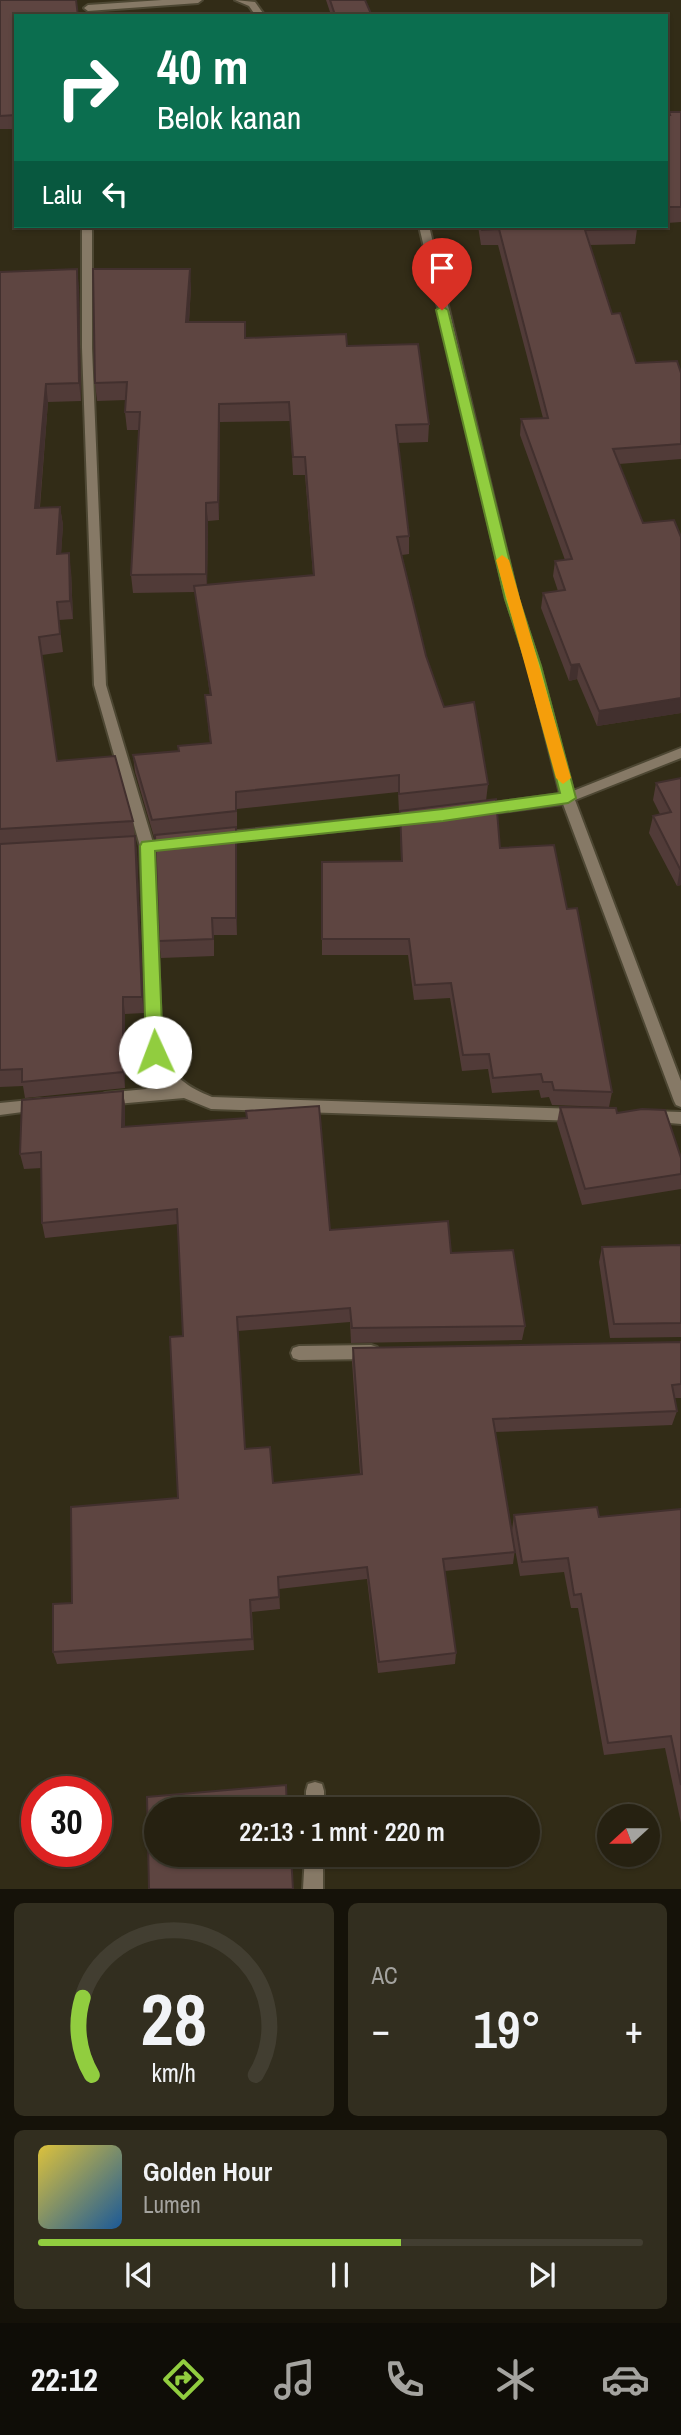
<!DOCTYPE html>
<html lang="id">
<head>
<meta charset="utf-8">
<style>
  body { margin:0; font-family:"Archivo Narrow",sans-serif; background:#322e1f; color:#f1f3f6; height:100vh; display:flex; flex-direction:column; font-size:26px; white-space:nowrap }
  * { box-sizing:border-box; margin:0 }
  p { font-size:23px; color:#a4a39f }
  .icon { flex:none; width:38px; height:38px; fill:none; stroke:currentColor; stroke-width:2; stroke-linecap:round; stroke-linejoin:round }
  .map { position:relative; height:1889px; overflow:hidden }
  .panel { display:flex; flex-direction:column; gap:14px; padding:14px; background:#151209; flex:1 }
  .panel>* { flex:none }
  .top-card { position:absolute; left:14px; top:14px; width:654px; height:214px; border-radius:0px; box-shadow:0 2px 5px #0004,0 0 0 2px #423e31; background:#0b6e4f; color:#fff; overflow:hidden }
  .needle { width:46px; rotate:249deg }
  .buttons { position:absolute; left:597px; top:1804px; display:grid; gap:14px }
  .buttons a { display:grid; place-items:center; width:63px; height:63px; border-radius:50%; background:#262111; box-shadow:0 2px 5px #0004,0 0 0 2px #423e31; font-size:35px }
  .speed { position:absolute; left:21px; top:1776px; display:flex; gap:14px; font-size:35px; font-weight:700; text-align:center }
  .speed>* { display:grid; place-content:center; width:91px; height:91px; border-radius:50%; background:#262111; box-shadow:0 2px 5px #0004,0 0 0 2px #423e31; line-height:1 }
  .speed .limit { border:10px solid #d22; background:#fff; color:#111 }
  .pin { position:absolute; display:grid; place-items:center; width:60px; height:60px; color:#fff; margin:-72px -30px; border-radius:50% 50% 50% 0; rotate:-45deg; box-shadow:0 0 7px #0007 }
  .pin .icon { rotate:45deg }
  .me { position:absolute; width:77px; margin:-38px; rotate:358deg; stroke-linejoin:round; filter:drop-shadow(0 0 5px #0008) }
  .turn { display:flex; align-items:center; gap:24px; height:147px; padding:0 28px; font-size:32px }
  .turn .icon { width:91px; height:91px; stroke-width:2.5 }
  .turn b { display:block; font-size:49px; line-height:60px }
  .then { display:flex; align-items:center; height:66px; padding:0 28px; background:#0003; gap:14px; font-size:26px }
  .big { font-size:52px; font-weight:600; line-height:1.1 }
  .panel .widget { flex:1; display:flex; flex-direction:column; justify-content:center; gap:10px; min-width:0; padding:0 24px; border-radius:10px; background:#322e1f }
  .panel .dial { align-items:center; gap:0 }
  .dial svg { height:182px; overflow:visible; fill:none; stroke:#423e31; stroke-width:7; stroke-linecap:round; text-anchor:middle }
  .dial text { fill:#f1f3f6; stroke:none }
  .song { display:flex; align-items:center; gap:21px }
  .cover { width:84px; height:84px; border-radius:10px; background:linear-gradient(135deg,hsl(50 70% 55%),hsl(210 70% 35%)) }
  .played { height:7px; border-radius:4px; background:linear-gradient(90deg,#91cd3f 60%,#423e31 60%) }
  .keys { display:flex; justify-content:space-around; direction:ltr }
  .heat { display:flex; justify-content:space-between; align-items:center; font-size:38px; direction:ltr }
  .panel .tiles { flex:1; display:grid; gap:14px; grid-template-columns:1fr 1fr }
  .widget:last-child { grid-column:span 2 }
  .trip { position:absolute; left:144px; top:1797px; width:396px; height:70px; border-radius:35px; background:#262111; box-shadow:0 2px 5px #0004,0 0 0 2px #423e31; font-weight:600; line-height:70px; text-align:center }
  .dock { display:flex; height:112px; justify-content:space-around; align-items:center; background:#0f0d07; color:#a4a39f }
  .dock .icon { width:49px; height:49px }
  .dock .selected { color:#91cd3f }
  .dock b { font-size:32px; color:#f1f3f6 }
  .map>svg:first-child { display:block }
</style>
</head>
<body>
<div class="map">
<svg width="681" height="1889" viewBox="0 0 681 1889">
  <rect width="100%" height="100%" fill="#322c17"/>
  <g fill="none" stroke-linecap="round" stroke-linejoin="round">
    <g stroke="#4d4733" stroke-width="4">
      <path id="street" d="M 162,0 L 202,0 L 198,3 L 88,11 L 84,8 L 88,5 Z
        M 235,0 L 255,2 L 265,16 L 256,16 L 249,6 Z
        M 82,226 L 92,226 L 92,348 L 106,685 L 154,846 L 162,1052 C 173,1077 187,1087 212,1097 L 578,1109 L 583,1111 L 585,1115 L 583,1119 L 578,1121 L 211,1109 L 184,1098 L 105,1105 L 100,1103 L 98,1099 L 100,1095 L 105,1093 L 167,1087 L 159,1077 L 148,1052 L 140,846 L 94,685 L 82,348 Z
        M 419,226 L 429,226 L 518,599 L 540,666 L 573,791 L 681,748 L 681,758 L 575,800 L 681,1081 L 681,1107 L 676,1105 L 674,1101 L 563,804 L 479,815 L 472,810 L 479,805 L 560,794 L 528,666 L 506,599 Z
        M 417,813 L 424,818 L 417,823 L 218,843 L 211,838 L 218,833 Z
        M 40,1099 L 45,1101 L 47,1105 L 45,1109 L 0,1115 L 0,1103 Z
        M 651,1111 L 681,1112 L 681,1124 L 646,1121 L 644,1117 L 646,1113 Z
        M 371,1345 L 377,1347 L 379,1352 L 377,1357 L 371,1359 L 299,1360 L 293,1358 L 291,1353 L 293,1348 L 299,1346 Z
        M 315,1782 L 322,1784 L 324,1791 L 324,1810 L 306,1810 L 306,1791 L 308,1784 Z
        M 305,1855 L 323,1855 L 323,1889 L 303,1889 Z"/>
    </g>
    <use href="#street" fill="#867966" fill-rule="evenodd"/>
  </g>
  <path fill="#513b38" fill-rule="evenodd" d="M 0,0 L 16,16 L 16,129 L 0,129 Z
    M 326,0 L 365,0 L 372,16 L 331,15 Z
    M 669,112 L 681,112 L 681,222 L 667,223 L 667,115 L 669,115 Z
    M 478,226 L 636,226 L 637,229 L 635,244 L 590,245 L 612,314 L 636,363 L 681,373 L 681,459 L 619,464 L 643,523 L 681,537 L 681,713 L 597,726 L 577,679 L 569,681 L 541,608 L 543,593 L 558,591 L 553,576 L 555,561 L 565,560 L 520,435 L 521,419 L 543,418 L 498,245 L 481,245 Z
    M 0,272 L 79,287 L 81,401 L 48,402 L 40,507 L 60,507 L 63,525 L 61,553 L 71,571 L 73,619 L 59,620 L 63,652 L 42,655 L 57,761 L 133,821 L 137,854 L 144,1013 L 125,1014 L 125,1088 L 25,1098 L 23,1086 L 0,1087 Z
    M 191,286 L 189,322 L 246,338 L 347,346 L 429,424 L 428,442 L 398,443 L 409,536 L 409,554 L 402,555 L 426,656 L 444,707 L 488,784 L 486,801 L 500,848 L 567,909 L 612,1092 L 609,1107 L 552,1105 L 549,1097 L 541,1098 L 539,1090 L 492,1093 L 488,1069 L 462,1071 L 450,998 L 414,1000 L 408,955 L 322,955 L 322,862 L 401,861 L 400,812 L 399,812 L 398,792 L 237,809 L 237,829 L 236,829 L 237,935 L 214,935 L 214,956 L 161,958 L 159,941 L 155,837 L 154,837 L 135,772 L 133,755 L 179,751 L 210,743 L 205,695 L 210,695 L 195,592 L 133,593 L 131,575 L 139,430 L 127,430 L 125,412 L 126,400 L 97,401 L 95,383 ZM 290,421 L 293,475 L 305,475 L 313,575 L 207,585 L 208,521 L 219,520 L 220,422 Z
    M 681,778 L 681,885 L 677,886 L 649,833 L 653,816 L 660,814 L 653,800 L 656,783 Z
    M 123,1091 L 125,1106 L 125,1127 L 330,1230 L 451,1253 L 525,1326 L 522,1340 L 351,1343 L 350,1322 L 238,1331 L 245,1449 L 273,1483 L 360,1474 L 352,1362 L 353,1348 L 681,1342 L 681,1398 L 674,1398 L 677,1411 L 672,1425 L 495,1432 L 512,1530 L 514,1515 L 599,1517 L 681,1509 L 681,1823 L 665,1748 L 604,1755 L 578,1608 L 571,1608 L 564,1572 L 520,1576 L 515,1549 L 513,1564 L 445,1571 L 456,1653 L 455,1664 L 378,1673 L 367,1579 L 279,1589 L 280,1609 L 252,1612 L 254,1650 L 57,1664 L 53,1652 L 72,1603 L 178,1498 L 183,1336 L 178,1224 L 45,1238 L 42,1223 L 42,1168 L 24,1169 L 20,1154 Z
    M 560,1107 L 617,1113 L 681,1158 L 681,1189 L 582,1205 L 557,1123 Z
    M 681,1245 L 681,1337 L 610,1338 L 599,1262 L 602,1247 Z"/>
  <path fill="#42302e" d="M 77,269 L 79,287 L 81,401 L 79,383 Z
    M 190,269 L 191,286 L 188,340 L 186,322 Z
    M 46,384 L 48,402 L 38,526 L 35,508 Z
    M 219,404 L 220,422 L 219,520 L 218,502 Z
    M 206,503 L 208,521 L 207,592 L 206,574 Z
    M 60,507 L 63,525 L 60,572 L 57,554 Z
    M 69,553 L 71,571 L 73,619 L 70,601 Z
    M 579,664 L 577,679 L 569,681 L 571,665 Z
    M 681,698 L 681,713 L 597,726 L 599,711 Z
    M 236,827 L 237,844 L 237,935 L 236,918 Z
    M 135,836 L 137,854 L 144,1013 L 142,997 Z
    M 680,869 L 681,869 L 681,885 L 677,886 Z
    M 123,997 L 125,1014 L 125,1088 L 123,1072 Z
    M 123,1091 L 125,1106 L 125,1143 L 122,1127 Z"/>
  <path fill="#5e4541" stroke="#42302e" stroke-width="2" d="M 0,0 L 76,0 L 78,16 L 16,16 L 16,115 L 0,116 Z
    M 330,0 L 365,0 L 372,16 L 319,16 L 335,15 Z
    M 669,112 L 681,112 L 681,207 L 667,207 L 667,115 L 670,115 Z
    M 481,226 L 636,226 L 637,229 L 585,230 L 612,314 L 620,313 L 636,363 L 677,361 L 681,373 L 681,444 L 613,449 L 643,523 L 674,520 L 681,537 L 681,698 L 599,711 L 579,664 L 571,665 L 543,593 L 565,590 L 555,561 L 572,559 L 521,419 L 548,418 L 499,229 L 482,230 Z
    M 77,269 L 79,383 L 46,384 L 35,508 L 60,507 L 57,554 L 69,553 L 70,601 L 57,602 L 60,634 L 39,637 L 57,761 L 115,756 L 133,821 L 0,829 L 0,272 Z
    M 93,269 L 190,269 L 186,322 L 245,322 L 245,338 L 346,334 L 347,346 L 418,344 L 429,424 L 396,425 L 409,536 L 397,537 L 426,656 L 444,707 L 474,702 L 488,784 L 399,794 L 399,775 L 236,792 L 236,811 L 152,820 L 133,755 L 179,751 L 178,746 L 211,743 L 205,695 L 211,695 L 194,586 L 314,575 L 305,457 L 293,457 L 289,402 L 219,404 L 218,502 L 206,503 L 206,574 L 131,575 L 140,412 L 125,412 L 127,382 L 95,383 Z
    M 681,778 L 681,869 L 680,869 L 653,816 L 671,812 L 656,783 Z
    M 496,799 L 500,848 L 554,845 L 567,909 L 577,908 L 612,1092 L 554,1090 L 552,1082 L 543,1082 L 541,1074 L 493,1078 L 489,1054 L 463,1055 L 451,983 L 415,985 L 409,939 L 322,939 L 322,862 L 402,861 L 400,811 Z
    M 236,827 L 236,918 L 212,918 L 213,939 L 159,941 L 155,835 Z
    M 135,836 L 142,997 L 123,997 L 123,1072 L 22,1082 L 22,1069 L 0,1070 L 0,844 Z
    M 123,1091 L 122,1127 L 247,1118 L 246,1111 L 319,1106 L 330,1230 L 448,1221 L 451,1253 L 513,1250 L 525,1326 L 352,1328 L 350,1308 L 237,1317 L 245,1449 L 270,1447 L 273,1483 L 362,1474 L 353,1348 L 681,1342 L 681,1384 L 672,1385 L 677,1411 L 493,1419 L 515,1552 L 443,1559 L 456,1653 L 379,1662 L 367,1567 L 278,1577 L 279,1597 L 250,1600 L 252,1639 L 53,1652 L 53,1604 L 72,1603 L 71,1507 L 178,1498 L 170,1337 L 183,1336 L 177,1209 L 42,1223 L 41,1152 L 20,1154 L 22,1100 Z
    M 560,1107 L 616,1108 L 617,1113 L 642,1109 L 665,1110 L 681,1158 L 681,1174 L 585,1189 Z
    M 681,1245 L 681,1323 L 614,1324 L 602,1247 Z
    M 597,1507 L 599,1517 L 681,1509 L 681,1785 L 671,1736 L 608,1743 L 581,1594 L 574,1595 L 568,1558 L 522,1562 L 514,1515 Z
    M 286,1785 L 287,1810 L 156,1810 L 156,1855 L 291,1855 L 293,1889 L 149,1889 L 147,1797 Z"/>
  <path fill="#91cd3f" stroke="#5e8529" stroke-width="2" d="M 442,306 L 448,310 L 519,599 L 541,666 L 576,798 L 568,803 L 443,821 L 155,851 L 163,1052 L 160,1057 L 149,1057 L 146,1052 L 140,846 L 142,842 L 443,809 L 560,793 L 527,666 L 505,599 L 436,310 Z"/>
  <path fill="#f59e0b" d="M 502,555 L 509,560 L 571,778 L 563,784 L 556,778 L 496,560 Z"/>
</svg>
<div class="buttons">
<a><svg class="needle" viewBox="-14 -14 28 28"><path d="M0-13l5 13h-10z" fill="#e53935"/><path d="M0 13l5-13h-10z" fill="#a4a39f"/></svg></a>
</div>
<div class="speed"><div class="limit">30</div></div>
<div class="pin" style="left:442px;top:310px;background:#d93025"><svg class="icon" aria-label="arrive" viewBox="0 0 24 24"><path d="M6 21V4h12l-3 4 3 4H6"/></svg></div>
<svg class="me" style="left:155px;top:1052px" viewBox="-20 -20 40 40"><circle r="19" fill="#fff"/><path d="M0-13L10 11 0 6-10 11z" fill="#91cd3f"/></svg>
<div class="trip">22:13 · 1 mnt · 220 m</div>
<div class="top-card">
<div class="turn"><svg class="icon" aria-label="right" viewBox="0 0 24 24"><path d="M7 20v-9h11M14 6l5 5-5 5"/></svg><div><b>40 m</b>Belok kanan</div></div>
<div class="then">Lalu<svg class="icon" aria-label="left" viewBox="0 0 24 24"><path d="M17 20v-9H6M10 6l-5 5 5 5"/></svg></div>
</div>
</div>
<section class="panel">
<div class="tiles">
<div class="widget dial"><svg viewBox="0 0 100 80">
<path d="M14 69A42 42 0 1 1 86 69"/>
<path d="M14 69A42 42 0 0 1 10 35" stroke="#91cd3f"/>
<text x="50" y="56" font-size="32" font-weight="700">28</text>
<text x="50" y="72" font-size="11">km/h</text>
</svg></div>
<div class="widget"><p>AC</p>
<div class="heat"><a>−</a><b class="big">19°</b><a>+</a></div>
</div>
<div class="widget">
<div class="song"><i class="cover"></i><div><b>Golden Hour</b><p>Lumen</p></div></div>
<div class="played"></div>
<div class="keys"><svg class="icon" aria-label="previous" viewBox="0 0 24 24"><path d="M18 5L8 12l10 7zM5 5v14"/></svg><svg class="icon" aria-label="pause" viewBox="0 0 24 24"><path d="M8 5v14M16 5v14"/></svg><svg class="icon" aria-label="next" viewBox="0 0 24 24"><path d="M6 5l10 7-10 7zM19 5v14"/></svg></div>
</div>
</div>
</section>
<nav class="dock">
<b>22:12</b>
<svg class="icon selected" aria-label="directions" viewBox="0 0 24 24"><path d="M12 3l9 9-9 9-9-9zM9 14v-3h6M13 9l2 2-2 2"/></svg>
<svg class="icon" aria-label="music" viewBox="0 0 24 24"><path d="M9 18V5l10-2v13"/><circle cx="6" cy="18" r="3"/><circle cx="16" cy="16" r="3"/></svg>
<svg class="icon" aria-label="phone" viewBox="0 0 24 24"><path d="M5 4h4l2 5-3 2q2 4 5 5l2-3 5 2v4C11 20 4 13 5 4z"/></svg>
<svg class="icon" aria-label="climate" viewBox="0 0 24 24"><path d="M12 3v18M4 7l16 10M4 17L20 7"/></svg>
<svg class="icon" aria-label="car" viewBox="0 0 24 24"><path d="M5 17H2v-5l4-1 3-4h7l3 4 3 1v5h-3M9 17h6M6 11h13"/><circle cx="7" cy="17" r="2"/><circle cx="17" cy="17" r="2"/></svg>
</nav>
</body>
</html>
